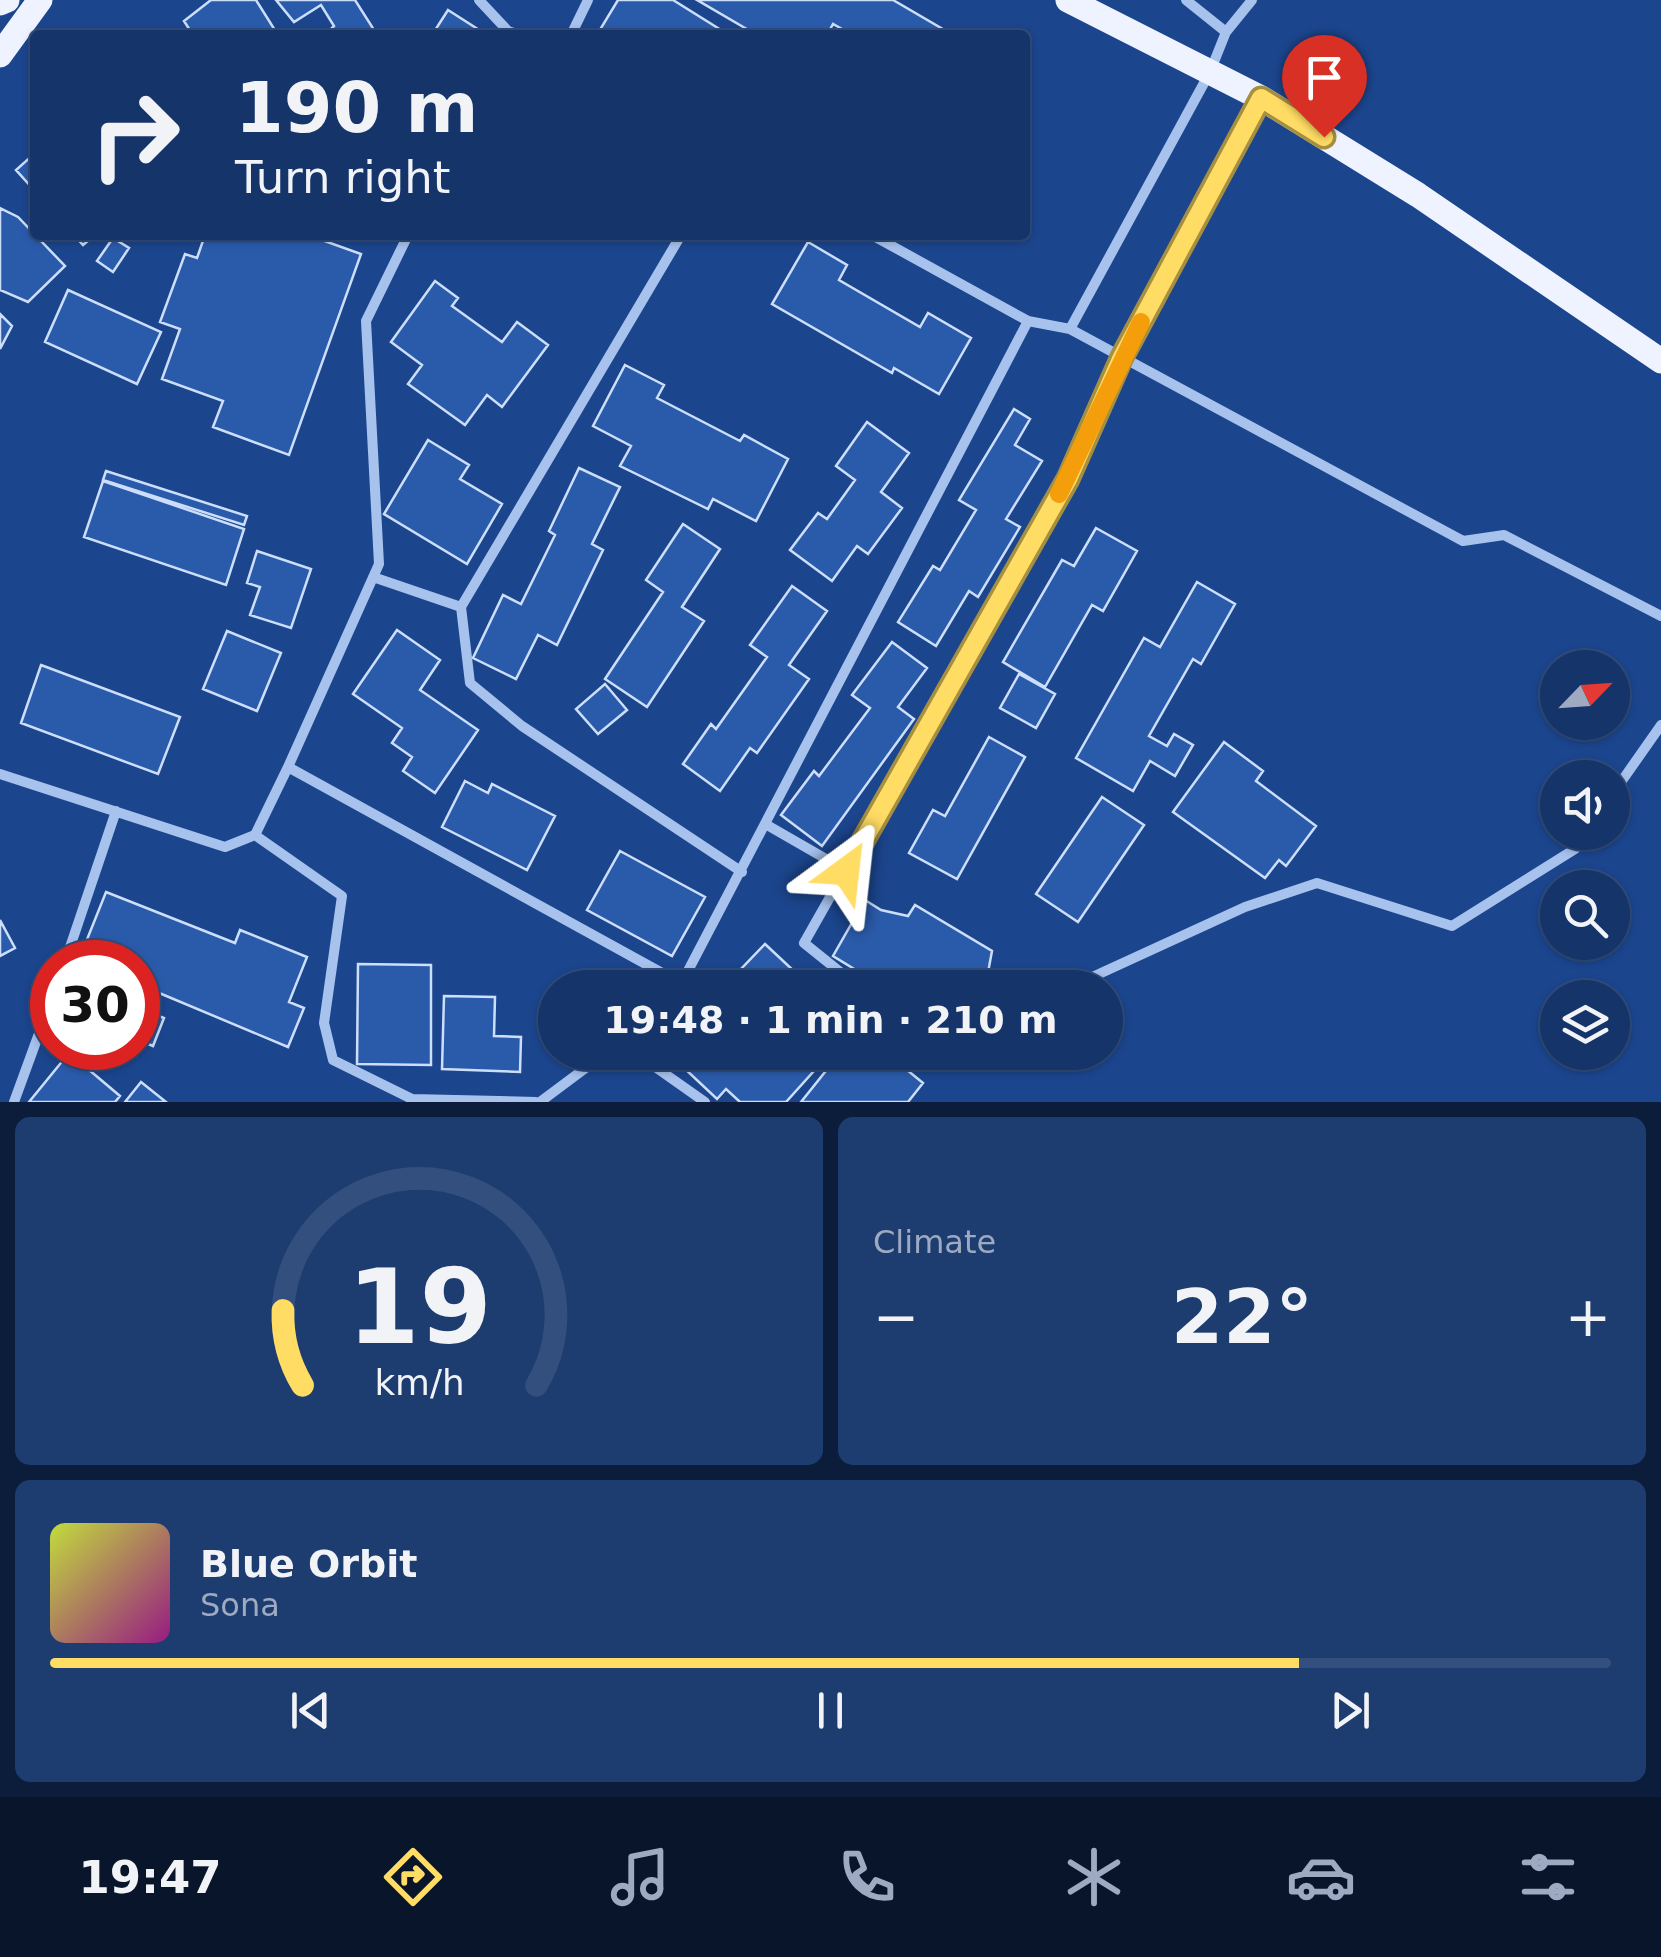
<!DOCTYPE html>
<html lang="en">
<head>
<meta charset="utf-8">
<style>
  body { margin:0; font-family:"DejaVu Sans",sans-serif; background:#1d3c70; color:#f1f3f6; height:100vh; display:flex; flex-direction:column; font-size:38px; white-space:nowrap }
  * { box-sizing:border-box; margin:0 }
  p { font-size:32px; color:#9daac1 }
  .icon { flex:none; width:55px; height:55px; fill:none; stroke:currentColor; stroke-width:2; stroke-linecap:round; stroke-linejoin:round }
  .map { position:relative; height:1102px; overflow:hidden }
  .side { display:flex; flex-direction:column; gap:15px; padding:15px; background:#0b1d3a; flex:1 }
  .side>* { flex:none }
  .hud { position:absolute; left:30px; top:30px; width:1000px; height:210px; border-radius:10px; box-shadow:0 2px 8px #0004,0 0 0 2px #334f7e; background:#14346a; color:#f1f3f6; overflow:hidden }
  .needle { width:65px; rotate:65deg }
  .fabs { position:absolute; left:1540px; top:650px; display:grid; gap:20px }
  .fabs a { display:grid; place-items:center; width:90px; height:90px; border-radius:50%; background:#14346a; box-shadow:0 2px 8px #0004,0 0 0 2px #334f7e; font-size:50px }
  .speed { position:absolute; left:30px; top:940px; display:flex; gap:20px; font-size:50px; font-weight:700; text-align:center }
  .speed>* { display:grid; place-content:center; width:130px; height:130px; border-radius:50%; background:#14346a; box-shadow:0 2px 8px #0004,0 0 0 2px #334f7e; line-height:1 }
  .speed .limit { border:15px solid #d22; background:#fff; color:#111 }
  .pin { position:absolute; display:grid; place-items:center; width:85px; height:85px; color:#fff; margin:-102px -42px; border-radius:50% 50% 50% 0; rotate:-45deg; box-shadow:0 0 10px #0007 }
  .pin .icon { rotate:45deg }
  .me { position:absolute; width:110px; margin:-55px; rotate:30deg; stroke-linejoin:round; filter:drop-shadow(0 0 8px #0008) }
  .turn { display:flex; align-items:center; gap:35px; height:210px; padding:0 40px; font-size:45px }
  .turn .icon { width:130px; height:130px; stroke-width:2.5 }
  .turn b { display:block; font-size:70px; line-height:85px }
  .big { font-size:75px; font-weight:600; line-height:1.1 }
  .side .tile { flex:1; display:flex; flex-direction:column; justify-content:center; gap:15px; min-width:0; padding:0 35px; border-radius:15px; background:#1d3c70 }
  .side .dial { align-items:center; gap:0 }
  .dial svg { height:260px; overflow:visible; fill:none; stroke:#334f7e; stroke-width:7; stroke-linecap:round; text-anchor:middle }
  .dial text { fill:#f1f3f6; stroke:none }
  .song { display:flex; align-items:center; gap:30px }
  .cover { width:120px; height:120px; border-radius:15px; background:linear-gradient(135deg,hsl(70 70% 55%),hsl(310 70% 35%)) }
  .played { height:10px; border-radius:5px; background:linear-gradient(90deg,#ffdc64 80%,#334f7e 80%) }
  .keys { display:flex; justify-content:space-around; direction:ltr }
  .heat { display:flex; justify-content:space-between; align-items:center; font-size:55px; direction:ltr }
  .side .tiles { flex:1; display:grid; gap:15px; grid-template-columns:1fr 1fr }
  .tile:last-child { grid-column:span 2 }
  .trip { position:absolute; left:538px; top:970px; width:585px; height:100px; border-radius:50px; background:#14346a; box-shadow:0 2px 8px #0004,0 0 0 2px #334f7e; font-weight:600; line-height:100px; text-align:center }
  .dock { display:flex; height:160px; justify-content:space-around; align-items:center; background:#08152a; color:#9daac1 }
  .dock .icon { width:70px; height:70px }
  .dock .active { color:#ffdc64 }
  .dock b { font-size:45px; color:#f1f3f6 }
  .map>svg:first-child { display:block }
</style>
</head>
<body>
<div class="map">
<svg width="1661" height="1102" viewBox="0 0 1661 1102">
  <rect width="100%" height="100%" fill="#1b458d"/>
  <path fill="#2a5bab" stroke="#cddefa" stroke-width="2.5" d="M 211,0 L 256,0 L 278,35 L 193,35 L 184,21 Z
    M 276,0 L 355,0 L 376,33 L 325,35 L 334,26 L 321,5 L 294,22 Z
    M 618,0 L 673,0 L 729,35 L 612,35 L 601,28 Z
    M 697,0 L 893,0 L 953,35 L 848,35 L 849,33 L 833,24 L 827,35 L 757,35 Z
    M 448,10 L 487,35 L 432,35 Z
    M 35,153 L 35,191 L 16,170 Z
    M 0,208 L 18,217 L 65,266 L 28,302 L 0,290 Z
    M 74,235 L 95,235 L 83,245 Z
    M 205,235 L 308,235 L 361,254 L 289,455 L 213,427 L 223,401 L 162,379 L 180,329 L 160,322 L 185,254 L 197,258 Z
    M 113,238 L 129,248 L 113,272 L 97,261 Z
    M 808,242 L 847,265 L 839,280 L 920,327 L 928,313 L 971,338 L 939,394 L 894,368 L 892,373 L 772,304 Z
    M 435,281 L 458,298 L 452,306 L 502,342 L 517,322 L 548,345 L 502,407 L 487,395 L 465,425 L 408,384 L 422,365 L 391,342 Z
    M 68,290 L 161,332 L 137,384 L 45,342 Z
    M 0,314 L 12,326 L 0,349 Z
    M 625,365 L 664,385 L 657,398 L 740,441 L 744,435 L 788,459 L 756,521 L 713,499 L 708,509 L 620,466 L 631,446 L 593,426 Z
    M 1014,409 L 1030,419 L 1015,445 L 1042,461 L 1006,519 L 1020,527 L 978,597 L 969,591 L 936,646 L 898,622 L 933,566 L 940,570 L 976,510 L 959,500 Z
    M 867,422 L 909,453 L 881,492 L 902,508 L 868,554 L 857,546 L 832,581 L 790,550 L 818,513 L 827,519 L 855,480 L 836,466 Z
    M 428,440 L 469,465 L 460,479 L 502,504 L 467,564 L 384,514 Z
    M 579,468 L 620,487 L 592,544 L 603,550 L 557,645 L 538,635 L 516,679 L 473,658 L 503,595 L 521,604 L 555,535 L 549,531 Z
    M 106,471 L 247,516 L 244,525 L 103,480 Z
    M 103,481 L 244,529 L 226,585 L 84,537 Z
    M 683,524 L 720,549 L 682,607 L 704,621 L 647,707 L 605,679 L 663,592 L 646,580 Z
    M 1096,528 L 1137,551 L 1103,611 L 1092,605 L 1045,687 L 1003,662 L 1062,560 L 1074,566 Z
    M 257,551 L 311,569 L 291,628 L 250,615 L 260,587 L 247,583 Z
    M 1197,582 L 1235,604 L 1201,664 L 1193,659 L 1149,736 L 1167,746 L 1174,734 L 1193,745 L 1175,776 L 1150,761 L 1133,791 L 1076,758 L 1144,638 L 1160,647 Z
    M 792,586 L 827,611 L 789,665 L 809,679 L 757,753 L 750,748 L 720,791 L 683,764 L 711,724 L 716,729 L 767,657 L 750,645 Z
    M 397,630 L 440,660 L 420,690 L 478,730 L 435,793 L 403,771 L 412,757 L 392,743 L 402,728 L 353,694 Z
    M 227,631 L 281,653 L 257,711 L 203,689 Z
    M 892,642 L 927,668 L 898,707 L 914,719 L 822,846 L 781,815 L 814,771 L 819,776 L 870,708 L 852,695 Z
    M 41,665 L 180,717 L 158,774 L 21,723 Z
    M 1019,674 L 1055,694 L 1036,728 L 1000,708 Z
    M 605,684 L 627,710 L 598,734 L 576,709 Z
    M 989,737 L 1025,757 L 957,879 L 909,853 L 933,810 L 945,816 Z
    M 1224,742 L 1263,771 L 1256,781 L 1316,826 L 1286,866 L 1279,860 L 1265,878 L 1173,812 Z
    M 465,781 L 488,793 L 492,784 L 555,816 L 527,870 L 442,827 Z
    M 1102,797 L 1144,825 L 1078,922 L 1036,894 Z
    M 620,851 L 705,897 L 672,956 L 587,910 Z
    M 106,892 L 235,943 L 240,930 L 307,957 L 289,1002 L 304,1008 L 288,1047 L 152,990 L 144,1010 L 164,1018 L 153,1046 L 138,1040 L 138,962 L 78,962 Z
    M 865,900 L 881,910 L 908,916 L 915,905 L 992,951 L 987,978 L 1012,988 L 909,988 L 881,971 L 874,981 L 833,956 Z
    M 0,920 L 15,948 L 0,956 Z
    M 765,944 L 812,988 L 749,988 L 756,981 L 742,968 Z
    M 358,964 L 431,965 L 431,1065 L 357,1064 Z
    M 444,996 L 495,997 L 494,1036 L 521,1037 L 520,1072 L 442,1069 Z
    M 667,1052 L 831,1052 L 786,1102 L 740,1102 L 726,1089 L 717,1099 Z
    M 841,1052 L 885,1052 L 923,1083 L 908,1102 L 801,1102 Z
    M 69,1053 L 120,1096 L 115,1102 L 29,1102 Z
    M 141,1082 L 166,1102 L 125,1102 Z"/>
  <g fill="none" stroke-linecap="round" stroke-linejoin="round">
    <path stroke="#a7c2ed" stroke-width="10" d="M 479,0 L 508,31 L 519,35
      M 1226,32 L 1252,0
      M 571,35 L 588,0
      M 408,235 L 366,321 L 379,564 L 288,767 L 682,984
      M 872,235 L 1028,321 L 1070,329 L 1463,541 L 1504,535 L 1661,616
      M 1070,329 L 1210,72 L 1226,32 L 1186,0
      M 373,577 L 461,607 L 681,235
      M 461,607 L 470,683 L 522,726 L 742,872
      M 0,774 L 225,847 L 255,835 L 288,767
      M 1612,795 L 1661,725
      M 767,825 L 847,871
      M 255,835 L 342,896 L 324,1023 L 333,1060 L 412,1099
      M 65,962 L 116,811
      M 679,988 L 1028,321
      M 860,988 L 804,943 L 1067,479 L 1122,357 L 1261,98
      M 1080,988 L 1088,979 L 1245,907 L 1317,883 L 1452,926 L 1575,849 L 1587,832
      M 634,1052 L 705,1102
      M 961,1052 L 1004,1067 L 1018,1052
      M 14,1102 L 52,998
      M 411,1102 L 412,1099 L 536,1102
      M 540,1102 L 607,1052"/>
    <path stroke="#eef3ff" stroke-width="25" d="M 1068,0 L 1261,98 L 1418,195 L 1661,361
      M 0,3 L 7,0
      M 0,55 L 40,0"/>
  </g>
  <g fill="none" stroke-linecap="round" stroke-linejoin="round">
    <g stroke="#a68f41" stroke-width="25">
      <path id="route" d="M 846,871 L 1068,479 L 1122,357 L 1261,98 L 1324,137"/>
    </g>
    <use href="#route" stroke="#ffdc64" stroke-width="18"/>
    <path stroke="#f59e0b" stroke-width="18" d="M 1059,494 L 1141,322"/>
  </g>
</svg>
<div class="fabs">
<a><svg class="needle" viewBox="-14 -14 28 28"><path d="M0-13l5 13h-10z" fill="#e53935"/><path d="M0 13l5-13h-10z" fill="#9daac1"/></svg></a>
<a><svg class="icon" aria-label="sound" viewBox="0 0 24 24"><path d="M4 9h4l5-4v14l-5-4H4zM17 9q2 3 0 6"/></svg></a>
<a><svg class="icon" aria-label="search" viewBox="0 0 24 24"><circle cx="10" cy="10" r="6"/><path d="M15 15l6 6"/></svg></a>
<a><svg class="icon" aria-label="layers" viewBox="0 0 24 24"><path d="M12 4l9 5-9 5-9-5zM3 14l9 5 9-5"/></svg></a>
</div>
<div class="speed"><div class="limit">30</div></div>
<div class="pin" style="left:1324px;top:137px;background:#d93025"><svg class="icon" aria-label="arrive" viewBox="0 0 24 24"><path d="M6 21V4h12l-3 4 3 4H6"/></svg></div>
<svg class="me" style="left:846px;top:871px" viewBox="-20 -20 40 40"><path d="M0-17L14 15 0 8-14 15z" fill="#ffdc64" stroke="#fff" stroke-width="4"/></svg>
<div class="trip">19:48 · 1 min · 210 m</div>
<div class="hud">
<div class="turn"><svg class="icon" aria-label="right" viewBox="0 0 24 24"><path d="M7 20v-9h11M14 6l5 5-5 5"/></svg><div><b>190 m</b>Turn right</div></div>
</div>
</div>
<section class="side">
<div class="tiles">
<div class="tile dial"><svg viewBox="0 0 100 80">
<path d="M14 69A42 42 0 1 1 86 69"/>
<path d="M14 69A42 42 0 0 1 8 46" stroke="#ffdc64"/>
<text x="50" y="56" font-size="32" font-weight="700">19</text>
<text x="50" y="72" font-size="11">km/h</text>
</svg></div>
<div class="tile"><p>Climate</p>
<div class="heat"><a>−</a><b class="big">22°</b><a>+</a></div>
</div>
<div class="tile">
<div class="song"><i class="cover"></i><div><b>Blue Orbit</b><p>Sona</p></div></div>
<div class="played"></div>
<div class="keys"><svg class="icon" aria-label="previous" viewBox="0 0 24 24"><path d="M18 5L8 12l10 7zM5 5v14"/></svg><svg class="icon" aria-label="pause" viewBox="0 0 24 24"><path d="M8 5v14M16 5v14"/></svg><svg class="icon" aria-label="next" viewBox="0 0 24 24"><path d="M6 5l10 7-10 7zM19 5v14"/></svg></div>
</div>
</div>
</section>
<nav class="dock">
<b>19:47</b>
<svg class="icon active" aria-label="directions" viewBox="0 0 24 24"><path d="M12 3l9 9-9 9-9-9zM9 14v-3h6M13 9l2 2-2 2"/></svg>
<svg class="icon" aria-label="music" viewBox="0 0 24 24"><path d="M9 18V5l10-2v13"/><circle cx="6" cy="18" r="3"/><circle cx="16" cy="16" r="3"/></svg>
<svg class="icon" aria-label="phone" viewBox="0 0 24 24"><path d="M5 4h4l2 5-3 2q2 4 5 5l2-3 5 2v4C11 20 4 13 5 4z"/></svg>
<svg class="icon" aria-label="climate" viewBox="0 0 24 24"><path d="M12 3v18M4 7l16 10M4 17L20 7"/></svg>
<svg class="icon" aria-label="car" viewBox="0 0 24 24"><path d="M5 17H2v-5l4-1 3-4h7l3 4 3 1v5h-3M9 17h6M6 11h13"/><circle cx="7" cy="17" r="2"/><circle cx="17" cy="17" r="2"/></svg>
<svg class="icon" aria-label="filters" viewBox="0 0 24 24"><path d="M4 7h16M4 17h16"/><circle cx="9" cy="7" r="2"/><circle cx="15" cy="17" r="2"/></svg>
</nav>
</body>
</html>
